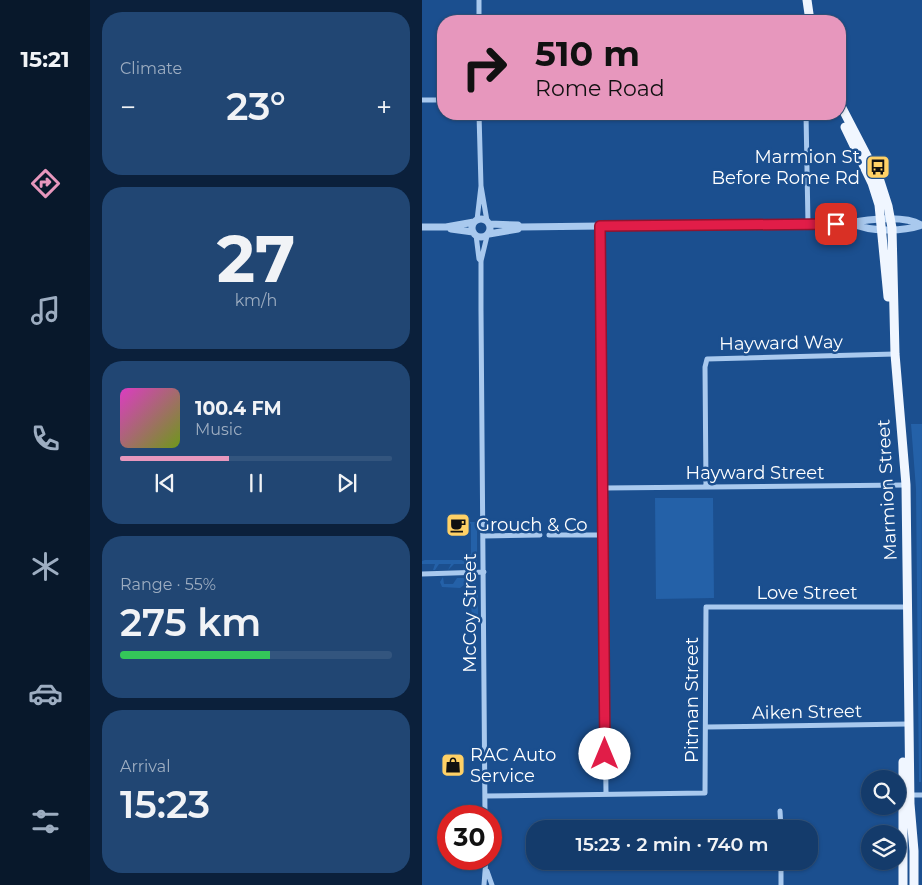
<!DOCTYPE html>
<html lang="en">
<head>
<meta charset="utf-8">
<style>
  body { margin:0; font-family:Montserrat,sans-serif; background:#214673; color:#f1f3f6; height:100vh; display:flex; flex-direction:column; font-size:19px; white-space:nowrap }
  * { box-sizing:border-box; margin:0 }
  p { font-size:16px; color:#9dadc1 }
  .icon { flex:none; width:28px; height:28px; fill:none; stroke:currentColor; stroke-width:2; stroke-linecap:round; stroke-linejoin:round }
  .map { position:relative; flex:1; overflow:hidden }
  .panel { display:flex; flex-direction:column; gap:12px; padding:12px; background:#0b203b; width:332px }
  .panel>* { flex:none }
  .top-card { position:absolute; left:15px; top:15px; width:409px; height:105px; border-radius:20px; box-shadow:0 1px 4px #0004,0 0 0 1px #33557e; background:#e797bd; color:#111; overflow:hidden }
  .controls { position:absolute; left:439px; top:770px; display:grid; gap:10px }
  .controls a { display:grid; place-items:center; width:45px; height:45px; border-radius:50%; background:#143b6b; box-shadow:0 1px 4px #0004,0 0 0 1px #33557e; font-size:25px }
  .speed { position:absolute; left:15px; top:805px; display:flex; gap:10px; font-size:25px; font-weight:700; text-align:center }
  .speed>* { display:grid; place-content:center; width:65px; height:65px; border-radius:50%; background:#143b6b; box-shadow:0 1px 4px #0004,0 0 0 1px #33557e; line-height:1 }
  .speed .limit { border:8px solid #d22; background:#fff; color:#111 }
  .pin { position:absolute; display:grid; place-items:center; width:42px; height:42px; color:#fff; margin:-21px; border-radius:10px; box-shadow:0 2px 8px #0006 }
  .me { position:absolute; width:55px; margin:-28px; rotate:0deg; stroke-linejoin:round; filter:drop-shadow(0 0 4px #0008) }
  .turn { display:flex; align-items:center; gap:18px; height:105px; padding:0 15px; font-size:22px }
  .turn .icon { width:65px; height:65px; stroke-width:2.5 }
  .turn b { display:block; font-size:35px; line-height:42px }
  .big { font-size:38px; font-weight:600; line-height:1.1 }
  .panel .tile { flex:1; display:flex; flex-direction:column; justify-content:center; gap:8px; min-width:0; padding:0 18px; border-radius:20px; background:#214673 }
  .panel .dial { align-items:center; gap:0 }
  .dial b { font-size:65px; line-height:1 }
  .song { display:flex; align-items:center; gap:15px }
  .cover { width:60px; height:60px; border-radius:8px; background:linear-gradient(135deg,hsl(310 70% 55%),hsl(80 70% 35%)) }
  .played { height:5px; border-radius:2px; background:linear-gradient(90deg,#e797bd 40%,#33557e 40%) }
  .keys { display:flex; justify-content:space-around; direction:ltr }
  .heat { display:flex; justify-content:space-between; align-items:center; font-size:28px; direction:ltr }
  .charge { height:8px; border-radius:4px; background:linear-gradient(90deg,#34c759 55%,#33557e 0) }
  .trip { position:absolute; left:104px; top:820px; width:292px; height:50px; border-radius:20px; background:#143b6b; box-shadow:0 1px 4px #0004,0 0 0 1px #33557e; font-weight:600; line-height:50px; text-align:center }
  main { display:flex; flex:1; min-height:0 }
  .dock { display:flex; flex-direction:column; width:90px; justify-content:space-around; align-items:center; background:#08182b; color:#9dadc1 }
  .dock .icon { width:35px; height:35px }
  .dock .selected { color:#e797bd }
  .dock b { font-size:22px; color:#f1f3f6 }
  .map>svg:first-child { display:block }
</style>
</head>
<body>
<main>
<nav class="dock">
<b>15:21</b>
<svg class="icon selected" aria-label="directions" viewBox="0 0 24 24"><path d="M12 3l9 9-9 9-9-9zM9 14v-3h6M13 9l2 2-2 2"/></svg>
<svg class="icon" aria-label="music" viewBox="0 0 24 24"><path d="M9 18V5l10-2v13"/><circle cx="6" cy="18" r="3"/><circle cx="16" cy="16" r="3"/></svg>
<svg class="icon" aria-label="phone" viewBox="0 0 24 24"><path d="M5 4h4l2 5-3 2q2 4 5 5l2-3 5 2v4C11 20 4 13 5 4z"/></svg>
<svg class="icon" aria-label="climate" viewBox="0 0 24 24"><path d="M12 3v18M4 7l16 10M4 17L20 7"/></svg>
<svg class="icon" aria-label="car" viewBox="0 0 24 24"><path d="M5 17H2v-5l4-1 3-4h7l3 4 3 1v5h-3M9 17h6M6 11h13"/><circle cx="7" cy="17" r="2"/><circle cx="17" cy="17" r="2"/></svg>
<svg class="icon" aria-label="filters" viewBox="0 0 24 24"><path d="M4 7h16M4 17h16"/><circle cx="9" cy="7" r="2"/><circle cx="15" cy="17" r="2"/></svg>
</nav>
<section class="panel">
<div class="tile"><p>Climate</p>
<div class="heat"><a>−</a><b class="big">23°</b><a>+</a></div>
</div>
<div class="tile dial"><b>27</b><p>km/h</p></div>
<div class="tile">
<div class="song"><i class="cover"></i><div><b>100.4 FM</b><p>Music</p></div></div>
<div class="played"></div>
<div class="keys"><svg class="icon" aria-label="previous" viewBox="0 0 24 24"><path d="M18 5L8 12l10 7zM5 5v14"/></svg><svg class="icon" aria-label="pause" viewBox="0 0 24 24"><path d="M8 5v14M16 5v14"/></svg><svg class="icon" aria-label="next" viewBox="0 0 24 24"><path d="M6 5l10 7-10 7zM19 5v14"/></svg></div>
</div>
<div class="tile"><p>Range · 55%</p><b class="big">275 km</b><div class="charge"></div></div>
<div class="tile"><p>Arrival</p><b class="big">15:23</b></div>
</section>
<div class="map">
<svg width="500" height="885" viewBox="0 0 500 885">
  <rect width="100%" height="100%" fill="#1b4f8f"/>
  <path fill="#2461a8" d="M 489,424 L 500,424 L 499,782 L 497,782 L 494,489 Z
    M 233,498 L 291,498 L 292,598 L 234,599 Z
    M 47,522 L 54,522 L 55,524 L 55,560 L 53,566 L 41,570 L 44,564 L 32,564 L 26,570 L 29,564 L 17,564 L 13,570 L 11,570 L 13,564 L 0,564 L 0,561 L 3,560 L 44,560 L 45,554 L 49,554 L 49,524 Z
    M 21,577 L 22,584 L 31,584 L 35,578 L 46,578 L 52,581 L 56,589 L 56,627 L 50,627 L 49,596 L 45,595 L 48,591 L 42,585 L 38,588 L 20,587 L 18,582 Z"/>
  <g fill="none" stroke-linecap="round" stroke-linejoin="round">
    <path stroke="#a9c9ee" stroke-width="5" d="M 57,21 L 57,0
      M 0,100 L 21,100
      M 57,114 L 59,186 L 65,221
      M 384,114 L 386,224
      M 55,220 L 59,186
      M 178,226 L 184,794
      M 54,235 L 57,259 L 59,261
      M 284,487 L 283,367 L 285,359 L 473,354
      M 182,488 L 484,485
      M 127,535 L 181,535
      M 62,536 L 118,535
      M 0,574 L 62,572
      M 285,727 L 486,724
      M 487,795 L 500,795
      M 63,796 L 283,793 L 284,607 L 485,607
      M 358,811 L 359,829
      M 63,816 L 59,311 L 59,261 L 65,236
      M 359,861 L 359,885
      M 65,871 L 70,885
      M 62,885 L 64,859"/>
    <path stroke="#a9c9ee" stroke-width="7" d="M50 228a9 9 0 1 1 18 0a9 9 0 1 1-18 0Z
      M 429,223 C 448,232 480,232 500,225
      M 67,224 L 96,225 L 98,227 L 429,223 C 446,219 484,215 499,225
      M 0,227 L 24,227 L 52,222
      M 29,229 L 51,232
      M 67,234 L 96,229"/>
    <path stroke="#f0f6ff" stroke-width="9" d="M 385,0 L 388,21
      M 418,104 L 458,181 L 466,206 L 470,228 L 473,354 L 484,485 L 488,804 L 492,851 L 492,885
      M 423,127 L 450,183 L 457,205 L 466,297
      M 481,885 L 481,762"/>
  </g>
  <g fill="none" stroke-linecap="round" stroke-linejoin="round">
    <g stroke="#92132f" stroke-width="12">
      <path id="route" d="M 183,754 L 178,226 L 414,224"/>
    </g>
    <use href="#route" stroke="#e11d48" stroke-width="9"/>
  </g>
  <defs>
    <g id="bus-square" transform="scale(1.25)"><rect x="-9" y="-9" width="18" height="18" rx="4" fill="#ffd166" stroke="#1b4f8f"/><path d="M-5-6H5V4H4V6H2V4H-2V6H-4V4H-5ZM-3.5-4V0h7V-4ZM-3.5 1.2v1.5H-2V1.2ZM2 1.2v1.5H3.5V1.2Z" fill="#111"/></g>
    <g id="cafe-square" transform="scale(1.25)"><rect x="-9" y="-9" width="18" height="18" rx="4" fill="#ffd166" stroke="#1b4f8f"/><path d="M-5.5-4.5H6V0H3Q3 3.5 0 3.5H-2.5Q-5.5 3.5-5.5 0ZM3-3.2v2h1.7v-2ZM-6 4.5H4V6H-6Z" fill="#111"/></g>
    <g id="shop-square" transform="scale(1.25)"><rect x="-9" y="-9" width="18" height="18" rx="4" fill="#ffd166" stroke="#1b4f8f"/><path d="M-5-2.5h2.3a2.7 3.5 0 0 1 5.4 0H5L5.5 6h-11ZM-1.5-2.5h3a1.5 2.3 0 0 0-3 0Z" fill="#111"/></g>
  </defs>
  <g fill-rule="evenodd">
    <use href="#bus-square" x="456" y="167"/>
    <use href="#cafe-square" x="36" y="525"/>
    <use href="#shop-square" x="31" y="765"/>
  </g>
  <g text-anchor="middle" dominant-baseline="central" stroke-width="5" stroke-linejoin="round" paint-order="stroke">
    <g font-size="18" fill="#fff" stroke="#1b4f8f" text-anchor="start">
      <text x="438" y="157" text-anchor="end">Marmion St<tspan x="438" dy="21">Before Rome Rd</tspan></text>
      <text x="54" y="525">Grouch &amp; Co</text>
      <text x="48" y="755">RAC Auto<tspan x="48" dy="21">Service</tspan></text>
    </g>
    <g font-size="18" fill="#fff" stroke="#1b4f8f">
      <text transform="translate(359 343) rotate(-1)">Hayward Way</text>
      <text x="333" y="473">Hayward Street</text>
      <text transform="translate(465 490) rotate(-93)">Marmion Street</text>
      <text x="385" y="593">Love Street</text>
      <text transform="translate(48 613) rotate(-90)">McCoy Street</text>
      <text transform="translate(270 700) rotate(-90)">Pitman Street</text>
      <text transform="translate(385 712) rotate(-1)">Aiken Street</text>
    </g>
  </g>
</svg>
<div class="controls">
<a><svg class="icon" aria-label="search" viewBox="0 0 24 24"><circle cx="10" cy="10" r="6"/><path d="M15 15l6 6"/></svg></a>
<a><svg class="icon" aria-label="layers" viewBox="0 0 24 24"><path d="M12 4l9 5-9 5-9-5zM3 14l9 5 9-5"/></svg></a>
</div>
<div class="speed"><div class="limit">30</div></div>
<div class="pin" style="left:414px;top:224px;background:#d93025"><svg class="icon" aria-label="arrive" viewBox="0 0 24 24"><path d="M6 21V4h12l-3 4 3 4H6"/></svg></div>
<svg class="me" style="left:183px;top:754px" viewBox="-20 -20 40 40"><circle r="19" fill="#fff"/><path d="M0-13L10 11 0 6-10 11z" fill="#e11d48"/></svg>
<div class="trip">15:23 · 2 min · 740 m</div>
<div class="top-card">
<div class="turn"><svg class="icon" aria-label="right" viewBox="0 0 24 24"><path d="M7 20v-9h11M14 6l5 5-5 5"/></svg><div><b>510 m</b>Rome Road</div></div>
</div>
</div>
</main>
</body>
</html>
